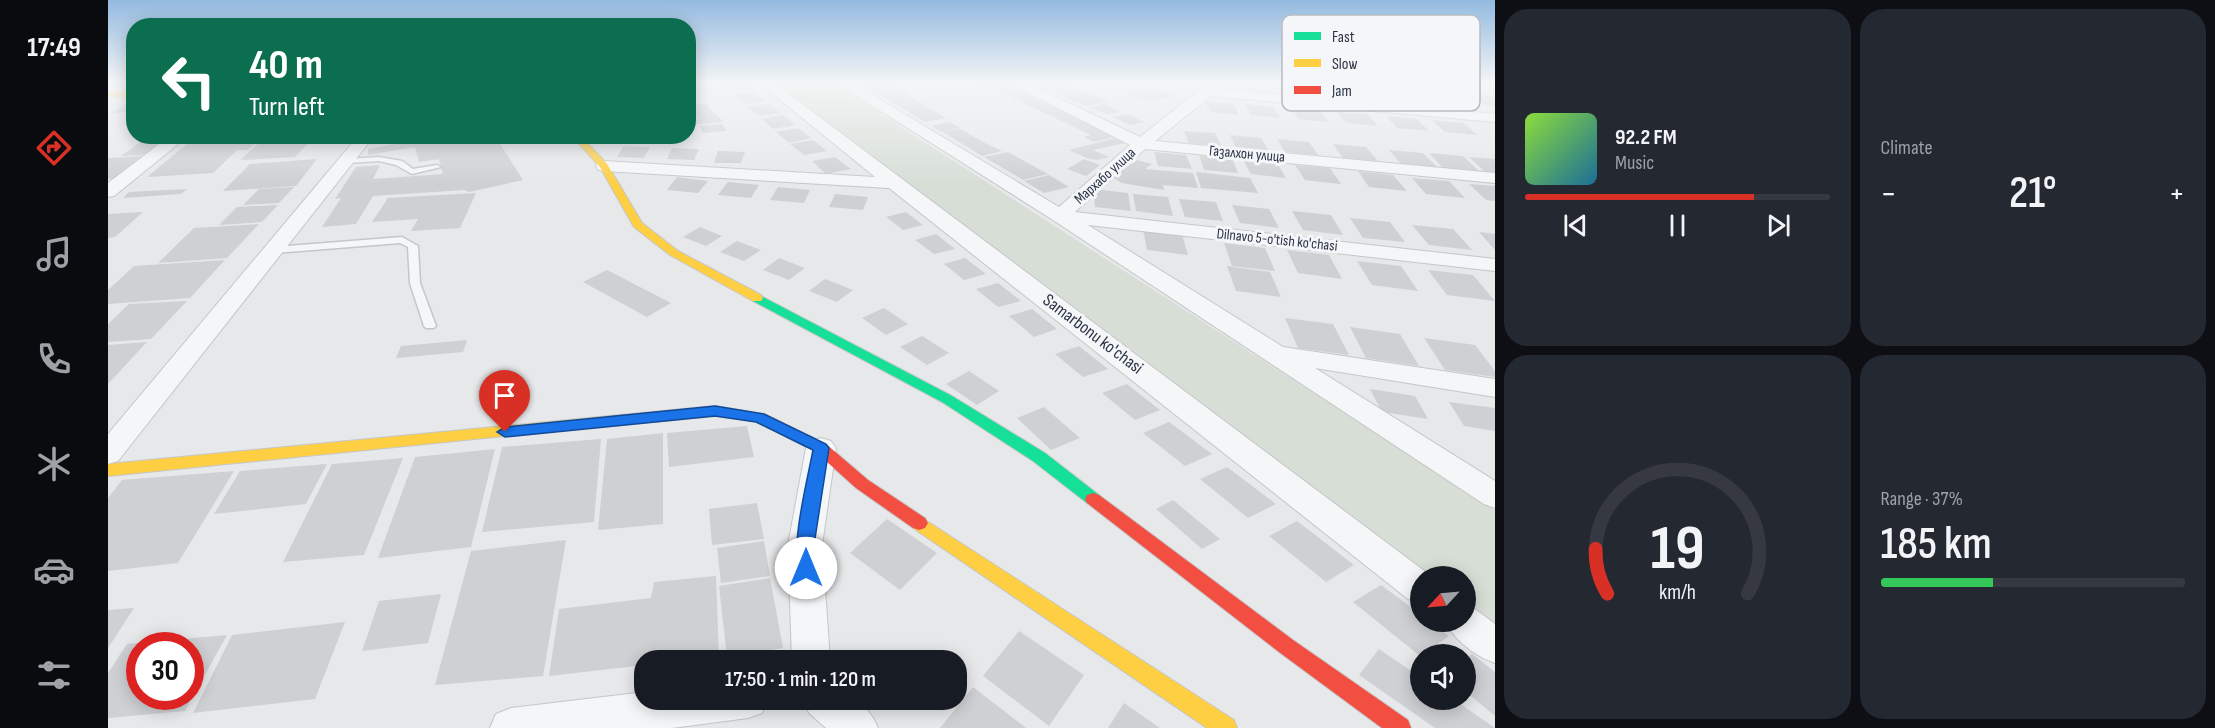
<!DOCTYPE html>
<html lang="en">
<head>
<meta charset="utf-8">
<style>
  body { margin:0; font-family:"Sofia Sans Condensed",sans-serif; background:#242831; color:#f1f3f6; height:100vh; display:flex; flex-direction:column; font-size:22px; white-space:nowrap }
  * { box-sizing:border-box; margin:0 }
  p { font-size:20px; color:#9ea1a6 }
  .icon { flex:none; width:33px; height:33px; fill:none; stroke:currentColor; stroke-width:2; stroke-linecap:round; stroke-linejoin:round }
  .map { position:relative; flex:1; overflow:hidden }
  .side { display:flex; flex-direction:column; gap:9px; padding:9px; background:#0d0f14; width:720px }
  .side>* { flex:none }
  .top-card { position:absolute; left:18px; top:18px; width:570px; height:126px; border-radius:24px; box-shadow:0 3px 15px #0003; background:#0b6e4f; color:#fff; overflow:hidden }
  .needle { width:39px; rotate:244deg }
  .buttons { position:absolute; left:1302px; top:566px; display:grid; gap:12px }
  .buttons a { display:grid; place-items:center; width:66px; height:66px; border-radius:50%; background:#171b24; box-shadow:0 3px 15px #0003; font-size:30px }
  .speed { position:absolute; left:18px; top:632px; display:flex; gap:12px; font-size:30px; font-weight:700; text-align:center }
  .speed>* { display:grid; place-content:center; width:78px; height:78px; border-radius:50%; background:#171b24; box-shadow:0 3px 15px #0003; line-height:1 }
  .speed .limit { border:9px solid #d22; background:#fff; color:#111 }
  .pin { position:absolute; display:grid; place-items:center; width:51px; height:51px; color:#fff; margin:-62px -26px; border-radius:50% 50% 50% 0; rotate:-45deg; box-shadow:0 0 6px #0007 }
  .pin .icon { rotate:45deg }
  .me { position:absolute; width:66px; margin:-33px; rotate:0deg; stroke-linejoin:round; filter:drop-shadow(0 0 4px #0008) }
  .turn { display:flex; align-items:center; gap:21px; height:126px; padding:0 24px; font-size:27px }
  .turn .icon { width:78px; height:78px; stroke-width:2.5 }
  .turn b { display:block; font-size:42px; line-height:51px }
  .big { font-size:45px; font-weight:600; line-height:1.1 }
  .side .tile { flex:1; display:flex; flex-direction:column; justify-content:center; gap:9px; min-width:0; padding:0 21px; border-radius:24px; background:#242831 }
  .side .dial { align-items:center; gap:0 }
  .dial svg { height:156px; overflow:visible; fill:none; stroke:#363941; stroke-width:7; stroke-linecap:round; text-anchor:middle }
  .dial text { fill:#f1f3f6; stroke:none }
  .song { display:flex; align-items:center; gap:18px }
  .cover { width:72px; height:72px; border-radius:9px; background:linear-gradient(135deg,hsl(90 70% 55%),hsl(200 70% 35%)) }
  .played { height:6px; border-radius:3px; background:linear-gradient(90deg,#d93025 75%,#363941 75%) }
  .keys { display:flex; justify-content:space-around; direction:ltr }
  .heat { display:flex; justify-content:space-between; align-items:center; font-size:33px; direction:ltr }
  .charge { height:9px; border-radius:4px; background:linear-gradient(90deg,#34c759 37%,#363941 0) }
  .side .tiles { flex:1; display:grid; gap:9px; grid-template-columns:repeat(2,1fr) }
  .trip { position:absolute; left:526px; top:650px; width:333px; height:60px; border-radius:24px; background:#171b24; box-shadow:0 3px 15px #0003; font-weight:600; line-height:60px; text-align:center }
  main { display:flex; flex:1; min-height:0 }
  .tabs { display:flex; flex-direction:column; width:108px; justify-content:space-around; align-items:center; background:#090b0e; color:#9ea1a6 }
  .tabs .icon { width:42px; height:42px }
  .tabs .active { color:#d93025 }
  .tabs b { font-size:27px; color:#f1f3f6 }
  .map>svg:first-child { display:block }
</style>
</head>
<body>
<main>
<nav class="tabs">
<b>17:49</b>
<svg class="icon active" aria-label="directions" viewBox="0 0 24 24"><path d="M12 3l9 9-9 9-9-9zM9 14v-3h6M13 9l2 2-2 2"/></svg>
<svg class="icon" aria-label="music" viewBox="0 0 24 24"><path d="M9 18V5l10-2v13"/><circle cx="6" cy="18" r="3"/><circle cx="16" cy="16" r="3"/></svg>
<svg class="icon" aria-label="phone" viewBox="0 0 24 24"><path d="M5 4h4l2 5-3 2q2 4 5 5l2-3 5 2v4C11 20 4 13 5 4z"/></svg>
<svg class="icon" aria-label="climate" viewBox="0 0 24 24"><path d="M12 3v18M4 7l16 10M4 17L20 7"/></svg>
<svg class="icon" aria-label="car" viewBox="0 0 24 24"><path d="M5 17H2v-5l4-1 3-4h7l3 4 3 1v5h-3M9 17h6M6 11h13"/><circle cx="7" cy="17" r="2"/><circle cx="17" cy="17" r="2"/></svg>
<svg class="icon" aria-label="filters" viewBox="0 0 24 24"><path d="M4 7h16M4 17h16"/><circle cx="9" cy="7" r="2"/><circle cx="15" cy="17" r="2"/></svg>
</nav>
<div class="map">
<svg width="1387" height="728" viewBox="0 0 1387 728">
  <rect width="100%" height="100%" fill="#e6e8ea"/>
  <path fill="#d6ded6" d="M 667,82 L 723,82 L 1387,510 L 1387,626 L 1358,603 L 1358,576 L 1321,576 Z"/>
  <path fill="#ced0d3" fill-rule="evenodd" d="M 14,82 L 26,82 L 26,87 L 4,88 Z
    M 633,82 L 641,89 L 621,92 L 612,84 Z
    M 751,82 L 779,82 L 838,118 L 817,122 Z
    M 862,82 L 894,82 L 1010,136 L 986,142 L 976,137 L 983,135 L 962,125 L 882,87 L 874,88 Z
    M 923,82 L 955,82 L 971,89 L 949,93 Z
    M 1225,82 L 1186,91 L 1161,83 L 1161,82 Z
    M 1387,82 L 1367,88 L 1350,83 L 1350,82 Z
    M 1044,87 L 1066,96 L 1039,101 L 1017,93 Z
    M 973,90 L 1001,101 L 978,106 L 950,94 Z
    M 646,92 L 657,101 L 636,104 L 626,95 Z
    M 1374,94 L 1387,98 L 1387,107 L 1357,98 Z
    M 1097,101 L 1125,104 L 1131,115 L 1102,112 Z
    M 26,103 L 26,112 L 3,113 L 18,104 Z
    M 597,104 L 616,122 L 580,125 L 580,121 L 590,120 L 584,105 Z
    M 661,104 L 672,113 L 651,116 L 640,107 Z
    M 996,104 L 1013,112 L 999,114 L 982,107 Z
    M 1137,104 L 1165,107 L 1173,118 L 1143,115 Z
    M 1183,108 L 1212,111 L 1221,122 L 1191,119 Z
    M 1229,112 L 1259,114 L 1270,126 L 1238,123 Z
    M 1019,114 L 1036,122 L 1022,125 L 1004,117 Z
    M 675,115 L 687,125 L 665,129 L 654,119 Z
    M 1278,116 L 1309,119 L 1321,131 L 1289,128 Z
    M 1324,120 L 1355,123 L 1370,135 L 1337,132 Z
    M 842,122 L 852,128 L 833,132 L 824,126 Z
    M 615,124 L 618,131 L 594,133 L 592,126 Z
    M 690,128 L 703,138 L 681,143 L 668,132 Z
    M 852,129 L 875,142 L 894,151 L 874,156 L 835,132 Z
    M 1076,131 L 1107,133 L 1113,146 L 1081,143 Z
    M 1122,135 L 1153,138 L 1161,151 L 1128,148 Z
    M 89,136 L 153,136 L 140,150 L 129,150 L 105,173 L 39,177 Z
    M 268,136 L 305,136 L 305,138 L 262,144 Z
    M 330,136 L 387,136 L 415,180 L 361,192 L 357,190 L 265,196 L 248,224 L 214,227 L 233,198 L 227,199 L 248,167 L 272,165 L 265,179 L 335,174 L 331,159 L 311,162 L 307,147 L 260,155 L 260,149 Z
    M 1011,137 L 1022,142 L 985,150 L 1001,157 L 989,160 L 979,158 L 961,150 Z
    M 61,138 L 38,155 L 13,156 L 37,139 Z
    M 1169,139 L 1201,142 L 1210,155 L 1177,152 Z
    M 705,140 L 719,151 L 696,155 L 682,144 Z
    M 202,141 L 187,157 L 132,160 L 150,144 Z
    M 1225,144 L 1258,147 L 1270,161 L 1235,158 Z
    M 516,146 L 542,147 L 536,158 L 509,157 Z
    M 564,148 L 591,149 L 586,160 L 559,159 Z
    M 1281,150 L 1315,153 L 1329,167 L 1293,164 Z
    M 610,151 L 637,152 L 633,163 L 606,163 Z
    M 900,152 L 940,174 L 915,180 L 876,157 Z
    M 1046,152 L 1078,155 L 1084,169 L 1050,166 Z
    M 1321,153 L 1355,156 L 1371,171 L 1335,168 Z
    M 1091,155 L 1124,158 L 1130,173 L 1096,170 Z
    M 36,156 L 6,178 L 0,179 L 0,158 Z
    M 727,157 L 743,169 L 718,174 L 704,161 Z
    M 1361,157 L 1387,159 L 1387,173 L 1377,172 Z
    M 209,159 L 188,186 L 115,191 L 142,164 Z
    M 976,159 L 992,165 L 978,176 L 959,169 Z
    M 1029,160 L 1044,164 L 1037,169 L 1085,173 L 1090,188 L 1055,185 L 1056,190 L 1014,183 L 1004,177 Z
    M 1135,160 L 1169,163 L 1178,178 L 1143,174 Z
    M 1187,165 L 1222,168 L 1233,184 L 1197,180 Z
    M 1250,171 L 1285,175 L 1299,191 L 1261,187 Z
    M 1088,172 L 1142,178 L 1150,193 L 1093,188 Z
    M 941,175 L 961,187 L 936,193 L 916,181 Z
    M 569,177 L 600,181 L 590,193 L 559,190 Z
    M 1304,178 L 1341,181 L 1357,198 L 1318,194 Z
    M 620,182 L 651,185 L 643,198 L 610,195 Z
    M 1361,184 L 1387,186 L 1387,201 L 1378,200 Z
    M 186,187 L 171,203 L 135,205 L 151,189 Z
    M 670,187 L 702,190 L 696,203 L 662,200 Z
    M 79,189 L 73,194 L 15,198 L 21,192 Z
    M 985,189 L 1020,193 L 1023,211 L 987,207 Z
    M 368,193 L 352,228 L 303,231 L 310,219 L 264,222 L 280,198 Z
    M 727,194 L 760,197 L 755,210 L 721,207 Z
    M 1025,194 L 1060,197 L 1065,216 L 1028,211 Z
    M 1071,199 L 1108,202 L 1115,221 L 1077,217 Z
    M 170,205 L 154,222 L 111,225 L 129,207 Z
    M 1124,205 L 1161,209 L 1171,228 L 1132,223 Z
    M 1184,211 L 1223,215 L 1235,235 L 1195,230 Z
    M 35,212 L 7,237 L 0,238 L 0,214 Z
    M 798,212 L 815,225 L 795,230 L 778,217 Z
    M 1242,218 L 1282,222 L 1297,242 L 1255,238 Z
    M 151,224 L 119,258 L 50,263 L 86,228 Z
    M 1304,225 L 1345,229 L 1364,250 L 1321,245 Z
    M 592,227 L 614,236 L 598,246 L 575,237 Z
    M 1035,229 L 1074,234 L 1080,255 L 1039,250 Z
    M 1371,232 L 1387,234 L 1387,250 Z
    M 828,234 L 847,249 L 826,254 L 807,240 Z
    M 629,241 L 653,250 L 636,261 L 612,252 Z
    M 1116,243 L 1157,248 L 1167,271 L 1124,266 Z
    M 1179,250 L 1221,255 L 1234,279 L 1190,273 Z
    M 671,258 L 697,268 L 681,280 L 655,270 Z
    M 857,258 L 878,274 L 856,280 L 836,264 Z
    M 117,260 L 82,298 L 0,304 L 0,290 L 26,266 Z
    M 1249,261 L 1293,266 L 1310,291 L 1264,285 Z
    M 1119,266 L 1162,272 L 1173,297 L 1128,291 Z
    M 499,270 L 563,303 L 539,317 L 475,282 Z
    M 1320,270 L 1365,275 L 1387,301 L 1339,295 Z
    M 717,279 L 745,290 L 729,302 L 701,291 Z
    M 890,283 L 913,301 L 890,307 L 868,289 Z
    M 79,301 L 43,339 L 0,342 L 0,324 L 21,304 Z
    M 776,308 L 800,324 L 778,335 L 754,318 Z
    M 924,309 L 949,329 L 926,337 L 901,316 Z
    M 1177,318 L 1225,324 L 1241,355 L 1190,348 Z
    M 1242,327 L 1292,334 L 1311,366 L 1258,358 Z
    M 814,336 L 841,353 L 819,365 L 792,347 Z
    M 1316,338 L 1367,345 L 1387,371 L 1387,377 L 1337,370 Z
    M 359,340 L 355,352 L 288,358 L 293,346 Z
    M 39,342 L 0,384 L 0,345 Z
    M 971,346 L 1000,369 L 975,377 L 947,354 Z
    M 861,371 L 891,391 L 869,405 L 838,384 Z
    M 1019,384 L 1052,410 L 1027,420 L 994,393 Z
    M 1262,389 L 1307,396 L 1320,419 L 1274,412 Z
    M 1341,402 L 1387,408 L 1387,431 L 1356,426 Z
    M 936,407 L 972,438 L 943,450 L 909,418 Z
    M 1061,422 L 1104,454 L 1077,466 L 1035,433 Z
    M 639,426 L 646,457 L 561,467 L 559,433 Z
    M 555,433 L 555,524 L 490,530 L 499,439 Z
    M 493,439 L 486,522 L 374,532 L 394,447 Z
    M 387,449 L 363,547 L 270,558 L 307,457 Z
    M 295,458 L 256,555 L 175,562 L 224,464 Z
    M 219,464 L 198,504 L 106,514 L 132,471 Z
    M 1119,467 L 1168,504 L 1140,518 L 1092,479 Z
    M 126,471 L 70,563 L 0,571 L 0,498 L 14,480 Z
    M 1065,500 L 1112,539 L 1094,549 L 1048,509 Z
    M 649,503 L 656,539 L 604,545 L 601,509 Z
    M 779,519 L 829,553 L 792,590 L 742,553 Z
    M 1189,521 L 1246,565 L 1218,582 L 1161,536 Z
    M 458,540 L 435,676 L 327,685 L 363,551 Z
    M 656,541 L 662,576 L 613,583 L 609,548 Z
    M 608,576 L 611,657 L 582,660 L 537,660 L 537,665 L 441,676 L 451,609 L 543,598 L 546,582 Z
    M 662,578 L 675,648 L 619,657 L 611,586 Z
    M 1273,585 L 1312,614 L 1312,621 L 1321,621 L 1341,636 L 1312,656 L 1245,602 Z
    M 333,594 L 320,643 L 254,651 L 271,601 Z
    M 26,608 L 0,648 L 0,610 Z
    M 237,622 L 207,699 L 85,713 L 124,635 Z
    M 911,631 L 976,675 L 941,726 L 875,676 Z
    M 119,635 L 77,711 L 0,718 L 0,673 L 19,644 ZM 32,645 L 82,645 L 82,696 L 32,696 Z
    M 1271,649 L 1312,677 L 1312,699 L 1345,699 L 1387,728 L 1327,728 L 1251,675 Z
    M 1364,654 L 1387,672 L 1387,716 L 1358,692 L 1358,659 Z
    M 865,687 L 918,728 L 832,728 Z
    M 1016,703 L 1052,728 L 1000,728 Z"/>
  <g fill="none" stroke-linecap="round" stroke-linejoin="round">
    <g stroke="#c4c6c8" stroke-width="3">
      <path id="lane" d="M 271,157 L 294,161 L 305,169 L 329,165 L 333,167 L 304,174 L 288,165 L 271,161 L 239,163 L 235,161 L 239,159 Z
        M 294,237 L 310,246 L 312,283 L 328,326 L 326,328 L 318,328 L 316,326 L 302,283 L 300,247 L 292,243 L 167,253 L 162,250 L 167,247 Z"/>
    </g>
    <g stroke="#c4c6c8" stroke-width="2">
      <path id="street" d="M 650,82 L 665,82 L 1323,576 L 1312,576 L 1312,603 L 1300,599 L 781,188 L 496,171 L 490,170 L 488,166 L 490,162 L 496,161 L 767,177 Z
        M 727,82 L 743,82 L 951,207 L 1022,145 L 900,82 L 917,82 L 1032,137 L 1102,82 L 1116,82 L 1111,89 L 1281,104 L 1265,89 L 1267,86 L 1283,82 L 1306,82 L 1305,85 L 1282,91 L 1300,106 L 1387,114 L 1387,122 L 1103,96 L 1047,141 L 1387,173 L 1387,183 L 1037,149 L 967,212 L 1387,259 L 1387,271 L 980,225 L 1175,347 L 1387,379 L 1387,397 L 1207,368 L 1387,481 L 1387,508 L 1376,504 L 945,220 Z
        M 62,136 L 80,136 L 6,196 L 0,197 L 0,183 Z
        M 250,136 L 266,136 L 10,461 L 0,464 L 0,434 Z
        M 713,438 L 723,441 L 728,448 L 714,545 L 722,660 L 684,660 L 680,545 L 698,448 L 703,441 Z
        M 1358,606 L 1368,610 L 1387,624 L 1387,663 C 1367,656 1346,640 1337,621 L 1358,621 Z
        M 537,692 L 537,699 L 660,699 L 654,713 L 640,718 L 564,728 L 382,728 L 388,714 L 403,708 Z
        M 695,699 C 730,699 754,690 770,728 L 718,728 L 701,713 Z"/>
    </g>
    <g stroke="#c4c6c8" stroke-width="2">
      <path id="fast" d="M 649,294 L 844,396 L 937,453 L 991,495 L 993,499 L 991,503 L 985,505 L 979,503 L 925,461 L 834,402 L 645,301 L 643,298 L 645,295 Z"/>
    </g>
    <g stroke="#c4c6c8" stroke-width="2">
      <path id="slow" d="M 26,92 L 26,96 L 0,97 L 0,93 Z
        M 464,136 L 473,136 L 499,164 L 534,223 L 570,251 L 653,295 L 655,298 L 653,301 L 645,301 L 562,255 L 526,227 L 492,167 Z
        M 502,416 L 507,417 L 509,421 L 507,425 L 0,476 L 0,464 Z
        M 811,516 L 1126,720 L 1129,728 L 1099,728 L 805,528 L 802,523 L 805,518 Z"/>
    </g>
    <g stroke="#c4c6c8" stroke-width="2">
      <path id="jam" d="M 607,406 L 656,414 L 718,444 L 760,480 L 817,518 L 820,523 L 817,528 L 811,530 L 805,528 L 748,488 L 708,452 L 648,421 L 607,416 L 502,426 L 497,425 L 495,421 L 497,417 L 502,416 Z
        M 985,493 L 991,495 L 1185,640 L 1300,720 L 1303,728 L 1274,728 L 1171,652 L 979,503 L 977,499 L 979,495 Z"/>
    </g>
    <use href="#lane" fill="#f5f6f7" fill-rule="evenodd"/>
    <use href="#street" fill="#f5f6f7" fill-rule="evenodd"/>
    <use href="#fast" fill="#16e098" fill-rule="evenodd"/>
    <use href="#slow" fill="#ffcf43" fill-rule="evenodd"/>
    <use href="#jam" fill="#f24e42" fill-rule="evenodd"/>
  </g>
  <linearGradient id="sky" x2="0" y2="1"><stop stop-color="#93bae0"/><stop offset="0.45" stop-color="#f4f5f6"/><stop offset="1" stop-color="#f4f5f6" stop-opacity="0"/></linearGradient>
  <rect width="1387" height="184" fill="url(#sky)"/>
  <path fill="#1a73e8" stroke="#114b97" stroke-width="1.5" d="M 607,406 L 656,414 L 718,444 L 721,448 L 706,545 L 708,568 L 705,573 L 698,576 L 692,573 C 681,551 700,477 705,450 L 648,422 L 607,416 L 397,437 L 389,432 L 397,427 Z"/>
  <g text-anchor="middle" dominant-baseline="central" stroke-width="6" stroke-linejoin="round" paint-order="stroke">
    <g font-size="15" fill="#2b3445" stroke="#f4f6f9">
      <text transform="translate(1139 154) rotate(5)">Газалхон улица</text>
      <text transform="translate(997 176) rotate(-42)">Мархабо улица</text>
      <text transform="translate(1169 240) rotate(6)">Dilnavo 5-o'tish ko'chasi</text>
    </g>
    <g font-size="18" fill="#2b3445" stroke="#f4f6f9">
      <text transform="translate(985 334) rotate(37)">Samarbonu ko'chasi</text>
    </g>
  </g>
  <rect x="1174" y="15" width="198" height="96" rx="9" fill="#f4f6f9" stroke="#b8bcc3" stroke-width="1.5"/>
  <rect x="1186" y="32" width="27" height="8" fill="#16e098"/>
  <rect x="1186" y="59" width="27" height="8" fill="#ffcf43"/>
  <rect x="1186" y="86" width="27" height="8" fill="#f24e42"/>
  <g font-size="16" fill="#2b3445">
    <text x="1224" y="42">Fast</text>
    <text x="1224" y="69">Slow</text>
    <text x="1224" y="96">Jam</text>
  </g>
</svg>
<div class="buttons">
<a><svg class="needle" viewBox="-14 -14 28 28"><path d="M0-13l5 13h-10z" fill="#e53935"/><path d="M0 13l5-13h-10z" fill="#9ea1a6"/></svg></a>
<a><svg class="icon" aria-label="sound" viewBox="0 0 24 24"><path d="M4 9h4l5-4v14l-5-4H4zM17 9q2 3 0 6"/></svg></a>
</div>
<div class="speed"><div class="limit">30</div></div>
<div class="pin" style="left:397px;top:432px;background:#d93025"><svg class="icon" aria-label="arrive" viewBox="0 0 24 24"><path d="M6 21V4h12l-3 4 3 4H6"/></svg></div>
<svg class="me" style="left:698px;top:568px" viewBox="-20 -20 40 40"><circle r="19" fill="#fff"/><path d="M0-13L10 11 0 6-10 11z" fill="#1a73e8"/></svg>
<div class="trip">17:50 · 1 min · 120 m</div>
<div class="top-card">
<div class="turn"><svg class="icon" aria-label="left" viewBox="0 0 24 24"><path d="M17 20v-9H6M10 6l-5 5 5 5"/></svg><div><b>40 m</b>Turn left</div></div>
</div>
</div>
<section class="side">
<div class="tiles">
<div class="tile">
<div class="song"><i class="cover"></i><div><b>92.2 FM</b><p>Music</p></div></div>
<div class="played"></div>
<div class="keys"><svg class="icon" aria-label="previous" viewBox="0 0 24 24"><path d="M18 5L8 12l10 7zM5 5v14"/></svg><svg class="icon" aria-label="pause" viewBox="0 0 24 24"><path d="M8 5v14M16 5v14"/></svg><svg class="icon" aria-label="next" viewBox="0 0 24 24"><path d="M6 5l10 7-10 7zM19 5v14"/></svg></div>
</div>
<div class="tile"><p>Climate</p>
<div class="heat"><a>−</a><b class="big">21°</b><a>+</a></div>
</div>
<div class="tile dial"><svg viewBox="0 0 100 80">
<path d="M14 69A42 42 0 1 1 86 69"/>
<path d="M14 69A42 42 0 0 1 8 46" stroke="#d93025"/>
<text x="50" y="56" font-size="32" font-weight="700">19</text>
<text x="50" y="72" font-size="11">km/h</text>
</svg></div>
<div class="tile"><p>Range · 37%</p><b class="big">185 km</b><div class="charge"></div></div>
</div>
</section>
</main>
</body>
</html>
